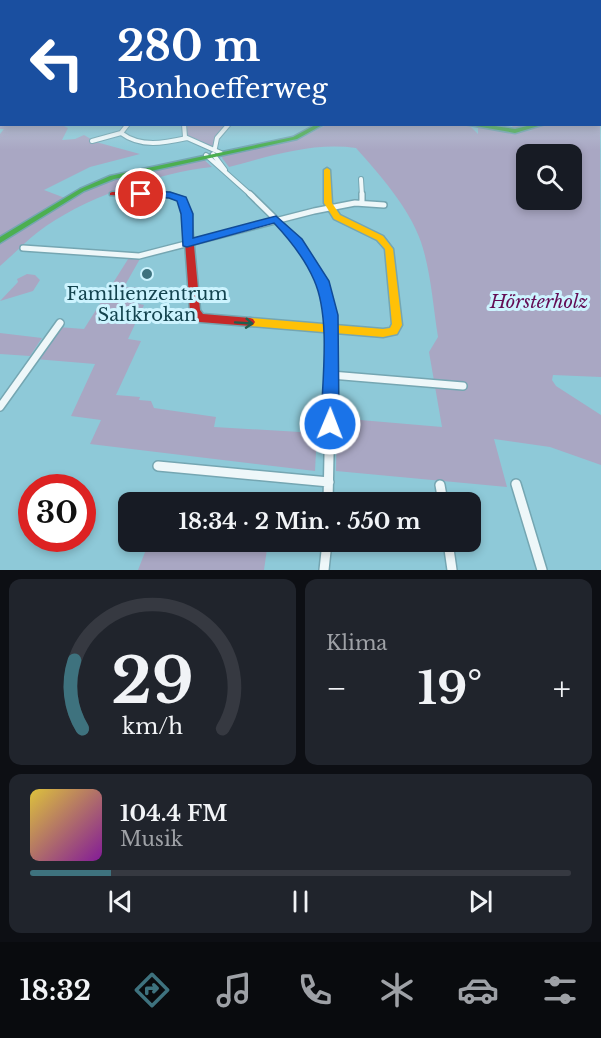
<!DOCTYPE html>
<html lang="de">
<head>
<meta charset="utf-8">
<style>
  body { margin:0; font-family:"Libre Baskerville",serif; background:#20242c; color:#f1f3f6; height:100vh; display:flex; flex-direction:column; font-size:22px; white-space:nowrap }
  * { box-sizing:border-box; margin:0 }
  p { font-size:20px; color:#9ea1a6 }
  .icon { flex:none; width:33px; height:33px; fill:none; stroke:currentColor; stroke-width:2; stroke-linecap:round; stroke-linejoin:round }
  .map { position:relative; height:570px; overflow:hidden }
  .sheet { display:flex; flex-direction:column; gap:9px; padding:9px; background:#0d0f14; flex:1 }
  .sheet>* { flex:none }
  .top-card { position:absolute; left:0px; top:0px; width:602px; height:126px; box-shadow:0 3px 9px #0003; background:#1a4fa0; color:#fff; overflow:hidden }
  .fabs { position:absolute; left:516px; top:144px; display:grid; gap:12px }
  .fabs a { display:grid; place-items:center; width:66px; height:66px; border-radius:12px; background:#171b24; box-shadow:0 3px 9px #0003; font-size:30px }
  .speed { position:absolute; left:18px; top:474px; display:flex; gap:12px; font-size:30px; font-weight:700; text-align:center }
  .speed>* { display:grid; place-content:center; width:78px; height:78px; border-radius:50%; background:#171b24; box-shadow:0 3px 9px #0003; line-height:1 }
  .speed .limit { border:9px solid #d22; background:#fff; color:#111 }
  .pin { position:absolute; display:grid; place-items:center; width:51px; height:51px; color:#fff; margin:-26px; border:3px solid #fff; border-radius:50%; box-shadow:0 2px 6px #0007 }
  .me { position:absolute; width:66px; margin:-33px; rotate:1deg; stroke-linejoin:round; filter:drop-shadow(0 0 4px #0008) }
  .turn { display:flex; align-items:center; gap:21px; height:126px; padding:0 18px; font-size:27px }
  .turn .icon { width:78px; height:78px; stroke-width:2.5 }
  .turn b { display:block; font-size:42px; line-height:51px }
  .big { font-size:45px; font-weight:700; line-height:1.1 }
  .sheet .card { flex:1; display:flex; flex-direction:column; justify-content:center; gap:9px; min-width:0; padding:0 21px; border-radius:12px; background:#20242c }
  .sheet .dial { align-items:center; gap:0 }
  .dial svg { height:156px; overflow:visible; fill:none; stroke:#363941; stroke-width:7; stroke-linecap:round; text-anchor:middle }
  .dial text { fill:#f1f3f6; stroke:none }
  .song { display:flex; align-items:center; gap:18px }
  .cover { width:72px; height:72px; border-radius:9px; background:linear-gradient(135deg,hsl(50 70% 55%),hsl(290 70% 35%)) }
  .played { height:6px; border-radius:3px; background:linear-gradient(90deg,#3e727e 15%,#363941 15%) }
  .keys { display:flex; justify-content:space-around; direction:ltr }
  .heat { display:flex; justify-content:space-between; align-items:center; font-size:33px; direction:ltr }
  .sheet .tiles { flex:1; display:grid; gap:9px; grid-template-columns:1fr 1fr }
  .card:last-child { grid-column:span 2 }
  .trip { position:absolute; left:118px; top:492px; width:363px; height:60px; border-radius:12px; background:#171b24; box-shadow:0 3px 9px #0003; font-weight:700; line-height:60px; text-align:center }
  .tabs { display:flex; height:96px; justify-content:space-around; align-items:center; background:#090b0e; color:#9ea1a6 }
  .tabs .icon { width:42px; height:42px }
  .tabs .current { color:#3e727e }
  .tabs b { font-size:27px; color:#f1f3f6 }
  .map>svg:first-child { display:block }
</style>
</head>
<body>
<div class="map">
<svg width="601" height="570" viewBox="0 0 601 570">
  <rect width="100%" height="100%" fill="#8ec9d8"/>
  <path fill="#a9a7c3" fill-rule="evenodd" d="M 0,123 L 62,125 L 68,128 L 62,140 L 75,139 L 84,135 L 96,142 L 140,154 L 90,167 L 44,190 L 65,198 L 0,238 L 0,134 L 4,129 L 0,129 Z
    M 184,125 L 229,125 L 222,130 L 215,148 L 188,138 Z
    M 326,125 L 462,125 L 470,126 L 478,134 L 478,127 L 517,132 L 533,130 L 516,130 L 511,125 L 600,125 L 601,377 L 553,375 L 552,380 L 556,386 L 601,415 L 601,465 L 550,447 L 494,439 L 507,487 L 336,471 L 337,418 L 442,427 L 429,352 L 438,337 C 433,306 431,272 421,242 C 409,207 379,174 356,148 C 313,142 270,156 229,167 L 222,158 L 224,153 L 303,137 ZM 526,154 L 572,154 L 572,200 L 526,200 Z
    M 201,157 L 212,167 C 157,173 82,198 38,232 C 25,242 13,255 0,266 L 0,244 L 92,186 L 114,178 Z
    M 130,256 L 141,257 L 124,287 L 144,288 L 136,303 L 144,305 L 128,339 L 141,341 L 116,395 L 140,397 L 139,400 L 151,401 L 154,408 L 216,417 L 214,427 L 317,433 L 315,471 L 90,444 L 101,420 L 71,416 L 95,364 L 35,359 L 58,327 L 84,329 Z
    M 27,274 L 35,275 L 40,280 L 33,291 L 0,301 L 18,282 L 17,279 Z
    M 0,333 L 42,338 L 30,356 L 0,354 Z
    M 149,542 L 274,542 L 274,550 L 267,549 L 264,570 L 138,570 Z"/>
  <g fill="none" stroke-linecap="round" stroke-linejoin="round">
    <g stroke="#75a6b2" stroke-width="6">
      <path id="street-far3" d="M 128,124 L 121,133 C 141,148 164,143 187,138
        M 184,124 L 185,137 L 221,153
        M 92,141 L 121,133
        M 215,148 L 217,138 L 229,124
        M 213,154 L 225,170
        M 206,155 L 252,196
        M 361,179 L 362,196"/>
    </g>
    <g stroke="#75a6b2" stroke-width="8">
      <path id="street-far2" d="M 250,194 L 294,237 L 322,281 L 323,289
        M 362,194 L 362,203
        M 23,248 L 139,256 L 314,211 L 355,203 L 384,205"/>
    </g>
    <g stroke="#75a6b2" stroke-width="10">
      <path id="street-far1" d="M 323,287 L 331,329 L 330,411
        M 331,375 L 463,386
        M 0,407 L 60,323"/>
    </g>
    <g stroke="#75a6b2" stroke-width="12">
      <path id="street" d="M 158,466 L 329,482
        M 516,484 L 542,570
        M 440,485 L 443,502
        M 328,502 L 330,409
        M 448,542 L 452,570
        M 324,570 L 327,542"/>
    </g>
    <g stroke="#75a6b2" stroke-width="3">
      <path id="fast" d="M 317,124 L 324,124 L 297,139 L 114,179 L 84,191 L 0,243 L 0,237 L 80,189 L 110,176 L 293,137 Z
        M 464,124 L 481,124 L 515,129 L 535,124 L 545,124 L 515,133 Z"/>
    </g>
    <g stroke="#75a6b2" stroke-width="3">
      <path id="slow" d="M 600,100 L 601,100 L 601,102 L 600,102 Z
        M 327,168 L 330,170 L 332,203 L 340,215 L 383,236 L 393,249 L 402,325 L 397,334 L 383,337 L 250,326 L 247,325 L 245,322 L 247,319 L 250,318 L 383,329 L 390,328 L 392,324 L 385,249 L 377,240 L 334,219 L 324,203 L 324,170 Z"/>
    </g>
    <g stroke="#75a6b2" stroke-width="3">
      <path id="jam" d="M 112,192 L 170,193 L 184,198 L 191,214 L 200,310 L 203,314 L 250,318 L 253,319 L 255,322 L 253,325 L 250,326 L 200,322 C 195,320 193,316 190,311 L 183,214 L 179,200 L 169,197 L 110,195 L 110,193 Z"/>
    </g>
    <use href="#street-far3" stroke="#eef7f9" stroke-width="4"/>
    <use href="#street-far2" stroke="#eef7f9" stroke-width="5"/>
    <use href="#street-far1" stroke="#eef7f9" stroke-width="7"/>
    <use href="#street" stroke="#eef7f9" stroke-width="9"/>
    <use href="#fast" fill="#4caf50" fill-rule="evenodd"/>
    <use href="#slow" fill="#ffc107" fill-rule="evenodd"/>
    <use href="#jam" fill="#c62828" fill-rule="evenodd"/>
  </g>
  <defs><path id="oneway-shaft" d="M-6 0H5M1.5-3L5.5 0L1.5 3" fill="none" stroke-width="1.6" stroke-linecap="round" stroke-linejoin="round" transform="scale(1.5)"/></defs>
  <use stroke="#215e4e" href="#oneway-shaft" transform="translate(244 323) rotate(4)"/>
  <linearGradient id="sky" x2="0" y2="1"><stop stop-color="#71b1c4"/><stop offset="0.47" stop-color="#cce7ed"/><stop offset="1" stop-color="#cce7ed" stop-opacity="0"/></linearGradient>
  <rect width="601" height="150" fill="url(#sky)"/>
  <path fill="#1a73e8" stroke="#114b97" stroke-width="1.5" d="M 141,191 L 170,192 L 186,197 L 193,214 L 193,238 L 276,216 L 302,239 L 329,281 L 338,315 L 339,424 L 337,430 L 330,433 L 323,430 L 321,424 C 322,382 331,318 314,280 C 305,259 290,240 274,223 L 187,247 L 183,246 L 181,214 L 177,201 L 169,198 L 137,196 L 136,194 Z"/>
  <circle fill="#3e727e" stroke="#ccf3fe" stroke-width="2" cx="147" cy="274" r="6"/>
  <g text-anchor="middle" dominant-baseline="central" stroke-width="6" stroke-linejoin="round" paint-order="stroke">
    <g font-size="18" fill="#13434e" stroke="#ccf3fe">
      <text x="147" y="294">Familienzentrum<tspan x="147" dy="21">Saltkrokan</tspan></text>
    </g>
    <g font-size="18" font-style="italic" fill="#630c54" stroke="#ccf3fe">
      <text x="539" y="302">Hörsterholz</text>
    </g>
  </g>
</svg>
<div class="fabs">
<a><svg class="icon" aria-label="search" viewBox="0 0 24 24"><circle cx="10" cy="10" r="6"/><path d="M15 15l6 6"/></svg></a>
</div>
<div class="speed"><div class="limit">30</div></div>
<div class="pin" style="left:141px;top:194px;background:#d93025"><svg class="icon" aria-label="arrive" viewBox="0 0 24 24"><path d="M6 21V4h12l-3 4 3 4H6"/></svg></div>
<svg class="me" style="left:330px;top:424px" viewBox="-20 -20 40 40"><circle r="17" fill="#1a73e8" stroke="#fff" stroke-width="3"/><path d="M0-11L8 9 0 5-8 9z" fill="#fff"/></svg>
<div class="trip">18:34 · 2 Min. · 550 m</div>
<div class="top-card">
<div class="turn"><svg class="icon" aria-label="left" viewBox="0 0 24 24"><path d="M17 20v-9H6M10 6l-5 5 5 5"/></svg><div><b>280 m</b>Bonhoefferweg</div></div>
</div>
</div>
<section class="sheet">
<div class="tiles">
<div class="card dial"><svg viewBox="0 0 100 80">
<path d="M14 69A42 42 0 1 1 86 69"/>
<path d="M14 69A42 42 0 0 1 10 34" stroke="#3e727e"/>
<text x="50" y="56" font-size="32" font-weight="700">29</text>
<text x="50" y="72" font-size="11">km/h</text>
</svg></div>
<div class="card"><p>Klima</p>
<div class="heat"><a>−</a><b class="big">19°</b><a>+</a></div>
</div>
<div class="card">
<div class="song"><i class="cover"></i><div><b>104.4 FM</b><p>Musik</p></div></div>
<div class="played"></div>
<div class="keys"><svg class="icon" aria-label="previous" viewBox="0 0 24 24"><path d="M18 5L8 12l10 7zM5 5v14"/></svg><svg class="icon" aria-label="pause" viewBox="0 0 24 24"><path d="M8 5v14M16 5v14"/></svg><svg class="icon" aria-label="next" viewBox="0 0 24 24"><path d="M6 5l10 7-10 7zM19 5v14"/></svg></div>
</div>
</div>
</section>
<nav class="tabs">
<b>18:32</b>
<svg class="icon current" aria-label="directions" viewBox="0 0 24 24"><path d="M12 3l9 9-9 9-9-9zM9 14v-3h6M13 9l2 2-2 2"/></svg>
<svg class="icon" aria-label="music" viewBox="0 0 24 24"><path d="M9 18V5l10-2v13"/><circle cx="6" cy="18" r="3"/><circle cx="16" cy="16" r="3"/></svg>
<svg class="icon" aria-label="phone" viewBox="0 0 24 24"><path d="M5 4h4l2 5-3 2q2 4 5 5l2-3 5 2v4C11 20 4 13 5 4z"/></svg>
<svg class="icon" aria-label="climate" viewBox="0 0 24 24"><path d="M12 3v18M4 7l16 10M4 17L20 7"/></svg>
<svg class="icon" aria-label="car" viewBox="0 0 24 24"><path d="M5 17H2v-5l4-1 3-4h7l3 4 3 1v5h-3M9 17h6M6 11h13"/><circle cx="7" cy="17" r="2"/><circle cx="17" cy="17" r="2"/></svg>
<svg class="icon" aria-label="filters" viewBox="0 0 24 24"><path d="M4 7h16M4 17h16"/><circle cx="9" cy="7" r="2"/><circle cx="15" cy="17" r="2"/></svg>
</nav>
</body>
</html>
